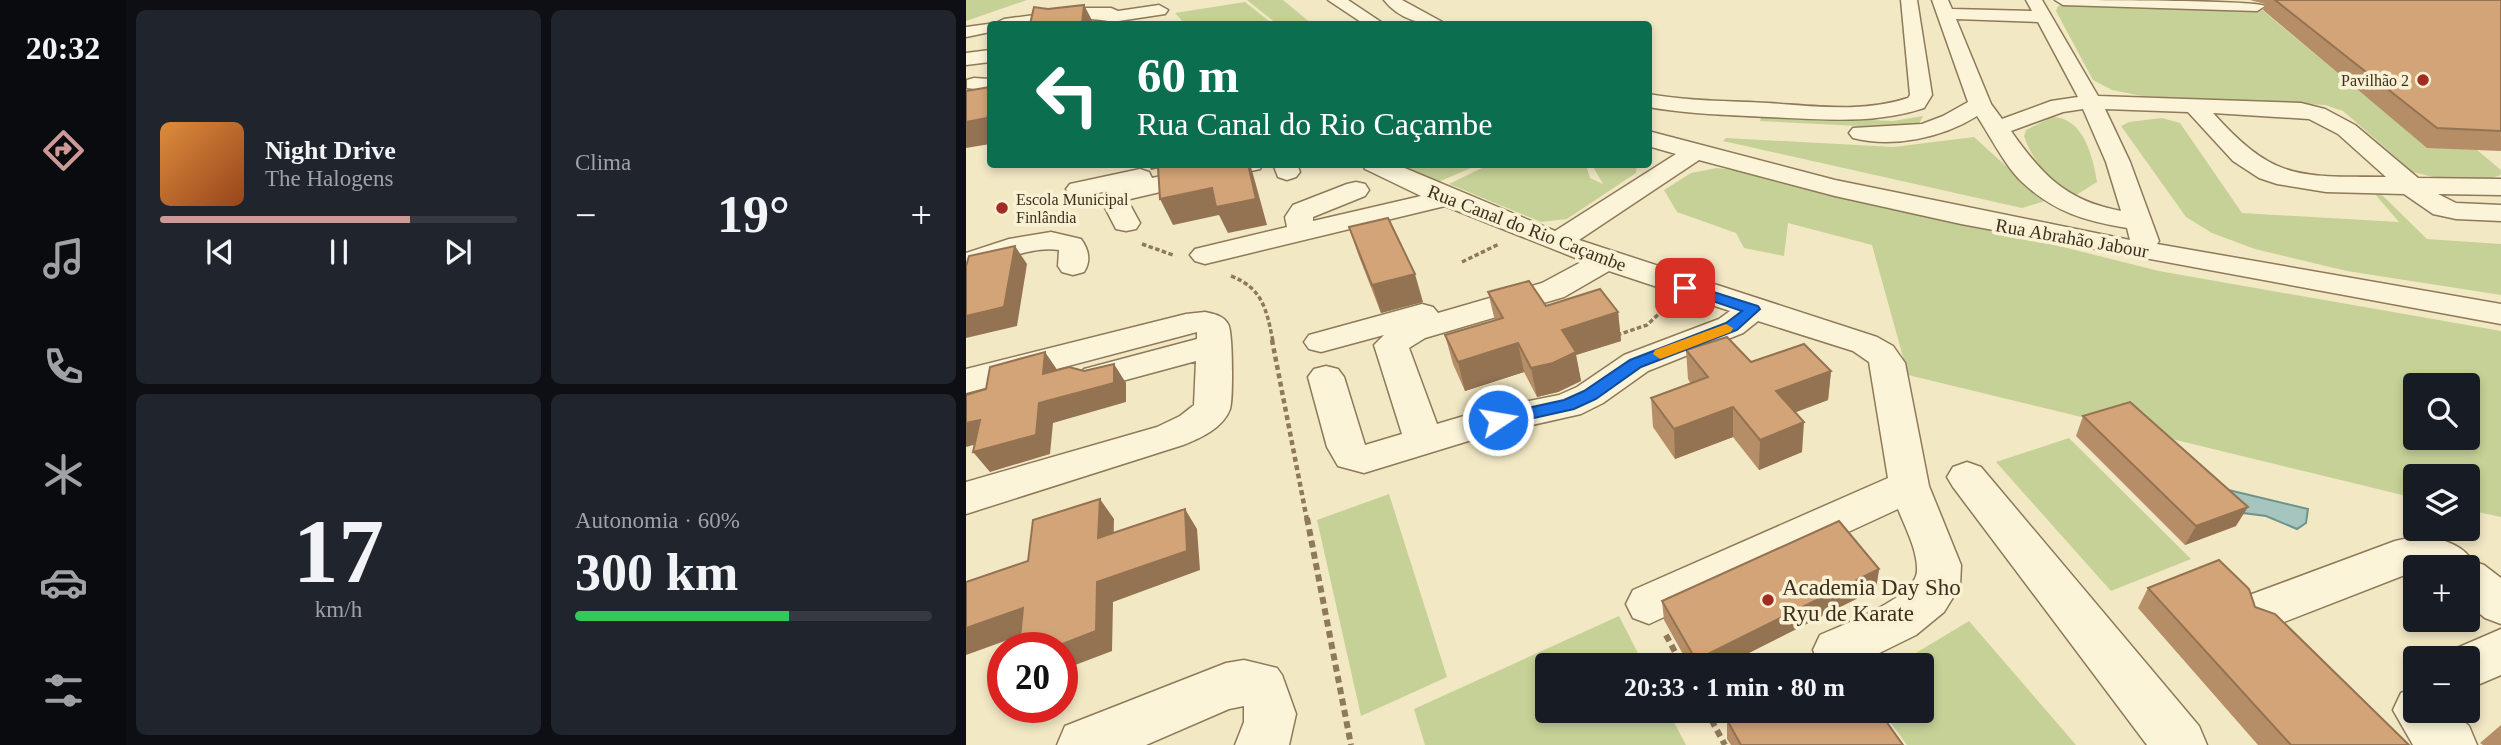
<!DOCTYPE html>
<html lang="pt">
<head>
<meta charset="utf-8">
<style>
  body { margin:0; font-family:Georgia,serif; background:#20242c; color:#f1f3f6; height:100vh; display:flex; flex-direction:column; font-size:26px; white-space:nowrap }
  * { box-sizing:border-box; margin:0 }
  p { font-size:23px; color:#9ea1a6 }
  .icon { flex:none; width:38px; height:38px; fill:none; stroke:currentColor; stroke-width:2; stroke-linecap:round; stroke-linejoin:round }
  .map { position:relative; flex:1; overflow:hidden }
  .panel { display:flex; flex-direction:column; gap:10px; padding:10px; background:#0d0f14; width:840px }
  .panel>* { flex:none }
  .hud { position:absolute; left:21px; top:21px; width:665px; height:147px; border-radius:7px; box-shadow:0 4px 10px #0003; background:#0b6e4f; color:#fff; overflow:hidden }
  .fabs { position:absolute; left:1437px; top:373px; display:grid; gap:14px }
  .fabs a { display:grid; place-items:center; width:77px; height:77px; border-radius:7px; background:#171b24; box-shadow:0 4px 10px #0003; font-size:35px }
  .speed { position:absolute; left:21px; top:632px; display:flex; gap:14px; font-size:35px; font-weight:700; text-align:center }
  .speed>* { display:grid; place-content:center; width:91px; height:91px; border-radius:50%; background:#171b24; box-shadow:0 4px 10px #0003; line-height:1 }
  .speed .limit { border:10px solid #d22; background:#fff; color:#111 }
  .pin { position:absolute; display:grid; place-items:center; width:60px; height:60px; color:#fff; margin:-30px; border-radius:14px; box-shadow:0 4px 10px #0006 }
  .me { position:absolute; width:77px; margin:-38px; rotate:78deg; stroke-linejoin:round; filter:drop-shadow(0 0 5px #0008) }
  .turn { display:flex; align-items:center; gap:24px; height:147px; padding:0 35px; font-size:32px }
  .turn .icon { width:91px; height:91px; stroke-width:2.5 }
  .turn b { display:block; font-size:49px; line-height:60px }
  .big { font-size:52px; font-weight:700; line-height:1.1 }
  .panel .tile { flex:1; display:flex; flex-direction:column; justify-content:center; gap:10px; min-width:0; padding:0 24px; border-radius:10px; background:#20242c }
  .panel .dial { align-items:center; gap:0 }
  .dial b { font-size:91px; line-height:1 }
  .song { display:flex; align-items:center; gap:21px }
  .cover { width:84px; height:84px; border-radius:10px; background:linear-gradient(135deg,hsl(30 70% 55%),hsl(20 70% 35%)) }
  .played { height:7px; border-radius:4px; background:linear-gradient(90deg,#cd9997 70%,#363941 70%) }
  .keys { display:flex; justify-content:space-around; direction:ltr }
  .heat { display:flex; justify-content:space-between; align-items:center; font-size:38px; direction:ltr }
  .charge { height:10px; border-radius:5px; background:linear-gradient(90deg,#34c759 60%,#363941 0) }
  .panel .tiles { flex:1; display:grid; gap:10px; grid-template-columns:repeat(2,1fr) }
  .trip { position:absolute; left:569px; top:653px; width:399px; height:70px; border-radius:7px; background:#171b24; box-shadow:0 4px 10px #0003; font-weight:700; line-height:70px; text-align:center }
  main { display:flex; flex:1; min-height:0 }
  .tab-bar { display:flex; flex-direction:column; width:126px; justify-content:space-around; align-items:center; background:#090b0e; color:#9ea1a6 }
  .tab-bar .icon { width:49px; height:49px }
  .tab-bar .selected { color:#cd9997 }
  .tab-bar b { font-size:32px; color:#f1f3f6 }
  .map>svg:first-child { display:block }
</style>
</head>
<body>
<main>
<nav class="tab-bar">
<b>20:32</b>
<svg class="icon selected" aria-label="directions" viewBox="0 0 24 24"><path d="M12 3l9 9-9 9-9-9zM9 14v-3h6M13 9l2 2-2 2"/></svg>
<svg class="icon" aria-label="music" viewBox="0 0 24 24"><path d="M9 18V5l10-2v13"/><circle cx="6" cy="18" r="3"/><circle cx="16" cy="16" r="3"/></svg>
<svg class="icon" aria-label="phone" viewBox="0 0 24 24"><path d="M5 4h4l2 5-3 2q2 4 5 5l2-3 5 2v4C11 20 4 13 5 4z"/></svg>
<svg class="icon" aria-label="climate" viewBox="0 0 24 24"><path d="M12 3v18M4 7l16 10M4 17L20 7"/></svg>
<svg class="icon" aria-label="car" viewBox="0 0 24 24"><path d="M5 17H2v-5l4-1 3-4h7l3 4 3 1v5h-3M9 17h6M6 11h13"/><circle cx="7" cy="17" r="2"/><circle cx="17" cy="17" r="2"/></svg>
<svg class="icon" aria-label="filters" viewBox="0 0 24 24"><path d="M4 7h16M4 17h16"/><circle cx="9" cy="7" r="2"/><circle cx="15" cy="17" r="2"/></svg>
</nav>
<section class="panel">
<div class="tiles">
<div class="tile">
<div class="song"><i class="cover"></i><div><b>Night Drive</b><p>The Halogens</p></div></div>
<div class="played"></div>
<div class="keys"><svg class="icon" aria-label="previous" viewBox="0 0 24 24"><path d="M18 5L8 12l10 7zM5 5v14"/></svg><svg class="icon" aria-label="pause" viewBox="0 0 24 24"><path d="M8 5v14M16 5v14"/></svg><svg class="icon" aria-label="next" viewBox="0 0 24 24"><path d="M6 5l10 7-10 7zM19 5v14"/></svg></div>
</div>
<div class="tile"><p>Clima</p>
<div class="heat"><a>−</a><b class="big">19°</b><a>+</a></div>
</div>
<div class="tile dial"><b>17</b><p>km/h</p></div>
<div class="tile"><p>Autonomia · 60%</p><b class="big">300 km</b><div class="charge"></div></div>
</div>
</section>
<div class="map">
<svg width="1535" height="745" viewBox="0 0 1535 745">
  <rect width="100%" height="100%" fill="#f2e8c4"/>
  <path fill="#c6d197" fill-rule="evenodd" d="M 0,0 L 61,0 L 0,21 Z
    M 281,0 L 317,0 L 346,24 L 311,24 Z
    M 279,2 L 307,24 L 219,24 L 209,13 Z
    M 1106,2 L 1295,9 L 1461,147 L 1511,150 L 1535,170 L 1535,175 L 1520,180 L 1475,179 L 1447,172 L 1377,111 L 1359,105 L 1176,96 L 1146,90 L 1127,80 L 1090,11 L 1092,6 Z
    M 796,115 L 927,121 L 957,116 L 953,124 L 913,127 L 794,121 Z
    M 1086,117 C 1117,117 1127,156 1131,182 L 1107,197 C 1085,180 1067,163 1058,136 L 1060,130 Z
    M 1196,118 L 1214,123 L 1276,213 L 1433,222 L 1408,193 L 1416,195 L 1461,239 L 1535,244 L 1535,295 L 1381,271 L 1289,249 L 1246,233 L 1220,217 L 1155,126 L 1163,122 Z
    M 1008,137 L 1062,186 L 1082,200 L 1056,208 L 757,141 L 760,138 L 928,147 Z
    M 524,164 L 620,165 L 624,178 L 637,184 L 626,165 L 671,165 L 670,173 L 601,219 L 575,222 L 483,184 Z
    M 436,165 L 512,165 L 472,182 Z
    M 751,168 L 805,174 L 1193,271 L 1535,331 L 1535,517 L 1502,510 L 1502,476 L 1449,476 L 1449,498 L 942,375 L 906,245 L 822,223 L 818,256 L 778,248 L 770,233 L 711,212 L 698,190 L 725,173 ZM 1449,385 L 1502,385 L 1502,438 L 1449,438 Z
    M 1103,438 L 1225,559 L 1145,591 L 1030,462 Z
    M 423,494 L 481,677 L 395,716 L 351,520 Z
    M 653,616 L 678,665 L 581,665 L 581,710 L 702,711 L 720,745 L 459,745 L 448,709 Z
    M 1003,621 L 1110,745 L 941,745 L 916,711 L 956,710 L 956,665 L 930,665 Z"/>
  <path fill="#a6c5be" stroke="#6c948d" stroke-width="2" d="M 1250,487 L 1342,509 L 1340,523 L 1331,529 L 1300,516 L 1277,513 Z"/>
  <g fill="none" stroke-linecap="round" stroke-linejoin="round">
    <g stroke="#8e7959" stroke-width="3">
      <path id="minor" d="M 362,0 L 382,0 L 418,24 L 398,24 Z
        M 418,0 L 436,0 L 480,24 C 457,26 433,19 418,0 Z
        M 935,0 L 951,0 L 966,95 L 958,108 C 906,125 856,119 802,117 C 762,115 722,114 682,107 L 682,94 C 722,101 762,101 802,103 C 849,106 896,113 942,98 L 944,95 Z
        M 966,0 L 982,0 L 986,9 L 1066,11 L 1060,0 L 1076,0 L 1132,96 L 1335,103 L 1359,109 L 1389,125 L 1452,178 L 1535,179 L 1535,195 L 1472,194 L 1490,203 L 1535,205 L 1535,221 L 1490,219 L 1467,214 L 1438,194 L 1360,192 L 1311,184 L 1293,178 L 1267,161 L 1222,112 L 1139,109 L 1164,162 L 1193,241 L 1191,244 L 1535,304 L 1535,324 L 995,224 L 869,196 L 733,160 L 613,240 L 911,337 L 927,346 L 939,363 L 963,486 L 995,565 L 994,586 L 978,612 L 950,635 L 889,665 L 854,665 L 847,650 L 854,635 C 876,625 950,598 951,571 C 952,551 939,527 932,509 L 683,624 L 667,618 L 660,604 L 667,590 L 922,478 L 903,362 L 887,351 L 792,321 L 777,333 L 682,371 L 637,403 L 615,414 L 522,435 L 398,473 L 372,466 L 361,447 L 342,377 L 348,369 L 360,366 L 372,369 L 378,377 L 399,445 L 436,434 L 408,345 L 418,335 L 355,352 L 343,349 L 338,342 L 343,335 L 456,304 L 467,307 L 472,313 L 576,283 L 617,261 L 479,206 L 239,264 L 229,261 L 224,255 L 229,249 L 321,227 L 319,217 L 327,205 L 381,184 L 390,182 L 399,184 L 403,190 L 399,196 L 347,217 L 347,221 L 455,196 L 399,169 L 396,164 L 429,164 L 589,231 L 710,154 L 682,146 L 682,131 L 869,180 L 1164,240 L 1161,228 C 1119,221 1088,212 1056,182 C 1039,166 1023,134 1011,116 C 976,138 927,148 887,138 L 883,133 L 887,128 L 956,124 L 977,116 L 1002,102 ZM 990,19 L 1072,22 L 1112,97 L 1085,101 L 1036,119 L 1025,104 ZM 1117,109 L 1140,162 L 1155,211 C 1100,201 1076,175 1045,131 L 1097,112 ZM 1247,113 L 1343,119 L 1372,134 L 1420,177 C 1333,176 1309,182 1247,113 ZM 643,271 L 764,311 L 753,319 L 658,355 L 611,387 L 593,395 L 518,410 L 471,424 L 443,348 L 459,338 L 598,297 Z
        M 1089,0 C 1116,0 1289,0 1299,6 L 1291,11 L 1097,5 Z
        M 193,5 L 202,10 L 199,14 L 146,22 C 118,15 103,22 75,24 C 58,26 41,24 24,24 L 24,32 L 0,37 L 0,27 L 30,23 L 38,19 L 120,8 L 145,8 L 152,11 Z
        M 24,50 L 24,62 L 0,65 L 0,53 Z
        M 8,78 L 24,79 L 24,91 L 1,88 L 1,80 Z
        M 249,164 L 297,164 L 294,169 L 164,199 L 162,201 L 174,223 L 170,229 L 160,231 L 150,229 L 135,200 L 142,191 L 113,197 L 104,194 L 100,189 L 104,184 L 174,169 L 183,172 L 186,178 Z
        M 307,164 L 331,164 L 334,172 L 330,177 L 321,180 L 312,177 Z
        M 85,232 L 115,239 C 123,250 125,261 118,272 L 107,275 L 96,272 L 92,266 L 93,250 C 60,245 30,265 0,273 L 0,253 L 43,239 Z
        M 239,312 C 247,314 257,315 262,324 C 267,331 267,399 264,409 C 257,428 235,438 217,445 L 0,514 L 0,482 L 191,427 L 214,416 L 228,405 L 230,361 L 130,388 L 118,385 L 112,377 L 118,369 L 231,339 L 231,332 L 0,393 L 0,369 L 220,314 Z
        M 1001,462 L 1015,467 L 1233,726 L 1241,745 L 1181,745 L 987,487 L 981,477 L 987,467 Z
        M 1456,535 C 1473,538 1498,545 1506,561 L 1518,565 L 1535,578 L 1535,624 L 1519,618 L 1502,604 L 1502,567 L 1449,567 L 1449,571 L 1295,631 L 1278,625 L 1272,611 L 1278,597 L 1429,541 Z
        M 1535,629 L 1535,675 L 1502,689 L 1502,658 L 1481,658 L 1484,651 Z
        M 278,660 L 311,668 L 316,675 L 330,714 L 323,745 L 269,745 L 278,722 L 278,706 L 263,709 L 180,745 L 91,745 L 99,726 L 260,663 Z
        M 1449,687 L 1449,710 L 1485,710 L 1503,726 L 1511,745 L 1447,745 L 1427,710 L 1435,693 Z"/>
    </g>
    <path stroke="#8e7959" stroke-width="3.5" stroke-dasharray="4.5 2.5" stroke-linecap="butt" d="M 176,244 L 207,255
      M 496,262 L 533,244
      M 265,276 C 297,288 301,311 307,342
      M 651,335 L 681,325 L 699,308"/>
    <path stroke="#8e7959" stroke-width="4.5" stroke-dasharray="5 3.5" stroke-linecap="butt" d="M 306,340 L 341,520"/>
    <path stroke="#8e7959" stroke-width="6" stroke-dasharray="7 4.5" stroke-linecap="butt" d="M 341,518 L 385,745
      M 700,635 L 716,665
      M 740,710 L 759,745"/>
    <use href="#minor" fill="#fbf4d8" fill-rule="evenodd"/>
  </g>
  <path fill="#b58d66" d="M 1284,0 L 1535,0 L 1535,151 L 1461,148 L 1297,10 L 1299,4 Z
    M 383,227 L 457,302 L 415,313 L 392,254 Z
    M 522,292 L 580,306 L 652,312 L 655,341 L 610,355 L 615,381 L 592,392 L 571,397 L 558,372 L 499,391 L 487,364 L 479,335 L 529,321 Z
    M 720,350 L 785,362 L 865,371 L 862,400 L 830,412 L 836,452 L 793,470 L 767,437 L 709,459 L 687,427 L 685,398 L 725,384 L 722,379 Z
    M 1117,416 L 1270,526 L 1219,545 L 1110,436 Z
    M 913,569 L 910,589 L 759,665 L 723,665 L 698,620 L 696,601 Z
    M 1182,588 L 1443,745 L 1292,745 L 1172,608 Z
    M 869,713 L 937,745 L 765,745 L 761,739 L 761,720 Z
    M 1535,725 L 1535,745 L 1517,745 L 1514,743 Z"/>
  <path fill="#947353" d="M 118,5 L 128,24 L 116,24 Z
    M 24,108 L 24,144 L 0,148 L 0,122 Z
    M 182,164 L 235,164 L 200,167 L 185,170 Z
    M 282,164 L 284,164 L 287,174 L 301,225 L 262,233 L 253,215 L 207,225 L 194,199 Z
    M 49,246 L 61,264 L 51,326 L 0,338 L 0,316 Z
    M 449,274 L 457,302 L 415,313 L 406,285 Z
    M 652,312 L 655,341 L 610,355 L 615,381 L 592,392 L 571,397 L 565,368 L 596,330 Z
    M 552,343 L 558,372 L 499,391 L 492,362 Z
    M 79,352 L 92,371 L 77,374 Z
    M 148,364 L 160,383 L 160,402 L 87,423 L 84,454 L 24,472 L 7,452 L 73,403 Z
    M 865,371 L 862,400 L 809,420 L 810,391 Z
    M 767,407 L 767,437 L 709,459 L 708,429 Z
    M 14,420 L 29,439 L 0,447 L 0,423 Z
    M 838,422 L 836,452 L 793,470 L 794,440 Z
    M 134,499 L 148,519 L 147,558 L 132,538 Z
    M 1282,507 L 1270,526 L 1219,545 L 1230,526 Z
    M 219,509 L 231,529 L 234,570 L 147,602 L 146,651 L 96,670 L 96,648 L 86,648 L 131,582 Z
    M 913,569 L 910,589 L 759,665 L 730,665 L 730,660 Z
    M 57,608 L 75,628 L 0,655 L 0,628 Z"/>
  <path fill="#d3a477" stroke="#947353" stroke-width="2" d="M 1309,0 L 1535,0 L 1535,131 L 1471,128 Z
    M 118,5 L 116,24 L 64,24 L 68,7 L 82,9 Z
    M 24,87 L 24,108 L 21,118 L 0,122 L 0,91 Z
    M 205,164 L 282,164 L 290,199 L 250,207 L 246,188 L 194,199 L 192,167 Z
    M 422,218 L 449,274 L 406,285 L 383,227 Z
    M 49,246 L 38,307 L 0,316 L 0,266 L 3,256 Z
    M 563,281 L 580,306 L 634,289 L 652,312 L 596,330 L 610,352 L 587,363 L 565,368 L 552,343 L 492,362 L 479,335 L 537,318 L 522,292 Z
    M 761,337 L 785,362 L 838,344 L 865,371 L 810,391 L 838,422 L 794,440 L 767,407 L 708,429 L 685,398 L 742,377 L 720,350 Z
    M 79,352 L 77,374 L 103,367 L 118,371 L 148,364 L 148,383 L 73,403 L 70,435 L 7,452 L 14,420 L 0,423 L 0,395 L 20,389 L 24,367 Z
    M 1164,402 L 1282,507 L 1230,526 L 1117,416 Z
    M 134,499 L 132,538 L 219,509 L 221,551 L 131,582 L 130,631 L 86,648 L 53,648 L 57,608 L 0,628 L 0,582 L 62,561 L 67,520 Z
    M 873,521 L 913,569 L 730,660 L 696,601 Z
    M 1253,560 L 1283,589 L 1289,607 L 1309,614 L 1443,745 L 1325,745 L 1182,588 Z
    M 779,710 L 867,710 L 869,713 L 874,710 L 912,710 L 937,745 L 775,745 L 761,720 Z"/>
  <path fill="#1a73e8" stroke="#114b97" stroke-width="2" d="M 719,283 L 792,306 L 794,309 L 771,330 L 675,367 L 630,399 L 608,409 L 532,426 L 526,424 L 524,420 L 526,416 L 598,400 L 618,391 L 664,360 L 760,323 L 776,311 L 714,290 L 712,288 Z"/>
  <path fill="#f59e0b" d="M 760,324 L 767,328 L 765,332 L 700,357 L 694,359 L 687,354 L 689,350 Z"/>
  <g fill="#a22c23" stroke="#f8f1d4" stroke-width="2.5">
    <circle cx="1457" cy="80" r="7"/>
    <circle cx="36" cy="208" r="7"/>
    <circle cx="802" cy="600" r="7"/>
  </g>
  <g text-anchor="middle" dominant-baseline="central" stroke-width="7" stroke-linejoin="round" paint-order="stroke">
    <g font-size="16" fill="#3d2f1e" stroke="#f8f1d4" text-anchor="end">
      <text x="1443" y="80">Pavilhão 2</text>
      <text x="50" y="199" text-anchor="start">Escola Municipal<tspan x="50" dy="18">Finlândia</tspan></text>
    </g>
    <g font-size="19" fill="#3d2f1e" stroke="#f8f1d4">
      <text transform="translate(561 228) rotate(21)">Rua Canal do Rio Caçambe</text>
      <text transform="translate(1106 238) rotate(10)">Rua Abrahão Jabour</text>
    </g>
    <g font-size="23" fill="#3d2f1e" stroke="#f8f1d4" text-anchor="start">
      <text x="816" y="587">Academia Day Sho<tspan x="816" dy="26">Ryu de Karate</tspan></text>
    </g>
  </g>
</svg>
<div class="fabs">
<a><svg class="icon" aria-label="search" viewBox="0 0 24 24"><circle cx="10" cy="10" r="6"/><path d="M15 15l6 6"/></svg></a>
<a><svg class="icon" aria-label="layers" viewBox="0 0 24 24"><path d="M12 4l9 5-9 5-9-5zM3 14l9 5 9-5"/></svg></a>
<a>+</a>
<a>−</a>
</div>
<div class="speed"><div class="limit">20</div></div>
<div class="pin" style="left:719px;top:288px;background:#d93025"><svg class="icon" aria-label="arrive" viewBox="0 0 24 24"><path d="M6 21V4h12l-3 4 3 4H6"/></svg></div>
<svg class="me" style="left:532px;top:420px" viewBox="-20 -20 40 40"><circle r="17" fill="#1a73e8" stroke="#fff" stroke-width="3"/><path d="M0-11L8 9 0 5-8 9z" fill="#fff"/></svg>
<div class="trip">20:33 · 1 min · 80 m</div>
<div class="hud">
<div class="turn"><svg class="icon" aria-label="left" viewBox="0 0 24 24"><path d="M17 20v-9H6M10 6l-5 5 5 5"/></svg><div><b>60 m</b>Rua Canal do Rio Caçambe</div></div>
</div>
</div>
</main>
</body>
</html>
